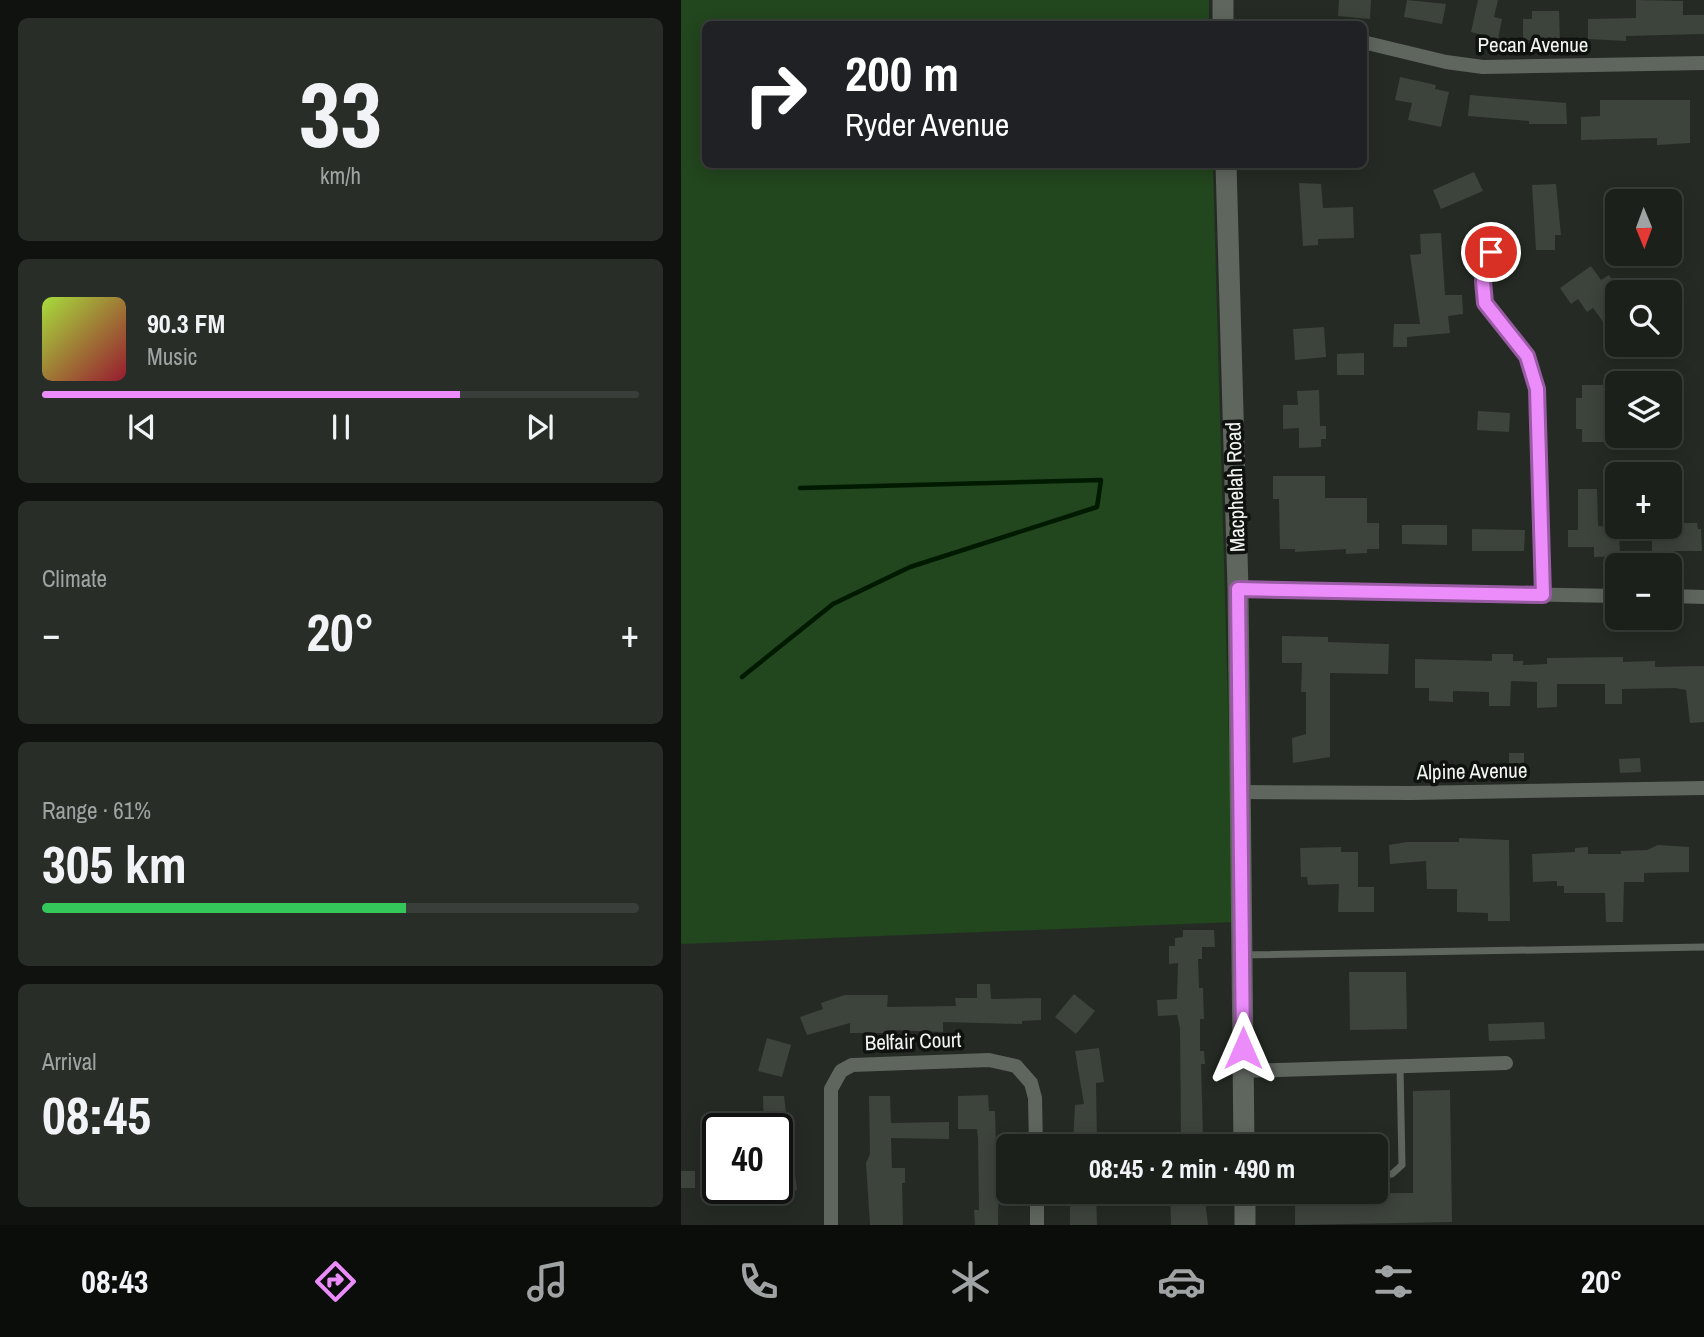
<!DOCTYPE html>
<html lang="en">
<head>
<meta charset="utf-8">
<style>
  body { margin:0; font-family:"Archivo Narrow",sans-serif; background:#292d28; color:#f1f3f6; height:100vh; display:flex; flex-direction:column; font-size:26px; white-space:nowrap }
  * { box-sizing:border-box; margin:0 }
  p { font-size:23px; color:#a0a3a3 }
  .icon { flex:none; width:38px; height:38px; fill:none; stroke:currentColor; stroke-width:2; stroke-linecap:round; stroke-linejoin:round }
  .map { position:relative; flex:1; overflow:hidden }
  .sheet { display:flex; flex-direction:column; gap:18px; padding:18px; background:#0f120f; width:681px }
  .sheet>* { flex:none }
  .banner { position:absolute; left:21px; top:21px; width:665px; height:147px; border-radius:10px; box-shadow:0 4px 18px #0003,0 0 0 2px #3a3e3a; background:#202124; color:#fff; overflow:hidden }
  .needle { width:46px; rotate:179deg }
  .controls { position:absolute; left:924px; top:189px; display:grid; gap:14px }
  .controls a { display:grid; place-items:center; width:77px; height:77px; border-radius:10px; background:#1c201b; box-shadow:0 4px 18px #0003,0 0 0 2px #3a3e3a; font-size:35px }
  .speed { position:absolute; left:21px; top:1113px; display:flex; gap:14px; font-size:35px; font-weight:700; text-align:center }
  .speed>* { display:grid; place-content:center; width:91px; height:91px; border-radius:50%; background:#1c201b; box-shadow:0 4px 18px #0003,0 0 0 2px #3a3e3a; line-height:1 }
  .speed .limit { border:4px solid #111; border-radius:10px; background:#fff; color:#111 }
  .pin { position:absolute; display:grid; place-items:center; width:60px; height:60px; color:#fff; margin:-30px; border:4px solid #fff; border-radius:50%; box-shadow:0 2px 7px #0007 }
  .me { position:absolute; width:77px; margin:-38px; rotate:0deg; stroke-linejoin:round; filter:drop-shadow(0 0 5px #0008) }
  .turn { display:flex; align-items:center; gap:24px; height:147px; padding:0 28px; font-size:32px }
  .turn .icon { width:91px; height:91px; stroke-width:2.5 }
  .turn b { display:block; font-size:49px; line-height:60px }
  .big { font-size:52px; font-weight:700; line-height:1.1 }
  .sheet .card { flex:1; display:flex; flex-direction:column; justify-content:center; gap:10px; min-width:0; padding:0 24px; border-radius:10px; background:#292d28 }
  .sheet .dial { align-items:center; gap:0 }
  .dial b { font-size:91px; line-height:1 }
  .song { display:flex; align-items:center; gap:21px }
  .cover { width:84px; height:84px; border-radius:10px; background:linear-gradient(135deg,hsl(80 70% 55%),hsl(350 70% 35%)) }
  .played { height:7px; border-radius:4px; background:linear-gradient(90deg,#ec8cfb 70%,#3a3e3a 70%) }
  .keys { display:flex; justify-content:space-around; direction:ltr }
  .heat { display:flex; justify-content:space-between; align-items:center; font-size:38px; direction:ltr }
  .charge { height:10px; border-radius:5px; background:linear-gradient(90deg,#34c759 61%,#3a3e3a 0) }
  .trip { position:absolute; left:315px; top:1134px; width:392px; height:70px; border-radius:10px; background:#1c201b; box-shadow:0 4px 18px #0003,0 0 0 2px #3a3e3a; font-weight:700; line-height:70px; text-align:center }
  .tabs { display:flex; height:112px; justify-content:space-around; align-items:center; background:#0b0d0b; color:#a0a3a3 }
  .tabs .icon { width:49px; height:49px }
  .tabs .current { color:#ec8cfb }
  .tabs b { font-size:32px; color:#f1f3f6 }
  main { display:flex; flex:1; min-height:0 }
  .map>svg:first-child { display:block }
</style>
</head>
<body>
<main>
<section class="sheet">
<div class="card dial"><b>33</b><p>km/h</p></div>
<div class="card">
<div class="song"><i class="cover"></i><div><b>90.3 FM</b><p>Music</p></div></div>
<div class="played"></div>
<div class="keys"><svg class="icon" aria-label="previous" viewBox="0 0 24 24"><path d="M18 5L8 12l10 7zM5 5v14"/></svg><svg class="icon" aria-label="pause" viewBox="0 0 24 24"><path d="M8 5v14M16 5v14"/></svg><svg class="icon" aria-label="next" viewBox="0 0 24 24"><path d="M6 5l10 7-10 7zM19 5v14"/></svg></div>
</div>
<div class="card"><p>Climate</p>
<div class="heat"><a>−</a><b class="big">20°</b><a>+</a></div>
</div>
<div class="card"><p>Range · 61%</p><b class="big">305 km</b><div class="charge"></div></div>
<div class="card"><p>Arrival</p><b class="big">08:45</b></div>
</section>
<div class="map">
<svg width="1024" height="1225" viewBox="0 0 1024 1225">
  <rect width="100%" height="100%" fill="#252b24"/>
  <path fill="#22461e" d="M 0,0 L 528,0 L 528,24 L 24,24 L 24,164 L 532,165 L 553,922 L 0,944 Z"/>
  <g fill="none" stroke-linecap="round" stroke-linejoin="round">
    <path stroke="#001a00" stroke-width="4.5" d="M 61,677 L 152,604 L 229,567 L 416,507 L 420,480 L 119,488"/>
  </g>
  <path fill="#3d443c" d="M 658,0 L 690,0 L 689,19 L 657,16 Z
    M 726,0 L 765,4 L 761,24 L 723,17 Z
    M 797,0 L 817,0 L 813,17 L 821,19 L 817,39 L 790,32 Z
    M 955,0 L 1002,1 L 1002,15 L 1023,15 L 1023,34 L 945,36 L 945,41 L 907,39 L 907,19 L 955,18 Z
    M 851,11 L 878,11 L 879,41 L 842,40 L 842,19 L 851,19 Z
    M 719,77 L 755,85 L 754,89 L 768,92 L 760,127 L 727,120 L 731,103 L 714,100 Z
    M 789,95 L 885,103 L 886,124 L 848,124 L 848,121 L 787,116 Z
    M 919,100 L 1009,100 L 1009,143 L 976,145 L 976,138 L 900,140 L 900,117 L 919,116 Z
    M 793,172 L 802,191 L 760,209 L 752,190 Z
    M 618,183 L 640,184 L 642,208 L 672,207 L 673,238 L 637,239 L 637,245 L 622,246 Z
    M 875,184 L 880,235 L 874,235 L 874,250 L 855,250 L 851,185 Z
    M 760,233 L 764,295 L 781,295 L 782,314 L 767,316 L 769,333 L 726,337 L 726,347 L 712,347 L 713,324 L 739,324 L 729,255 L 740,254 L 739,234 Z
    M 910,266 L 920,280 L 928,275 L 940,292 L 932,297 L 936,304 L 936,324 L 928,330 L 912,308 L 906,312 L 897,299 L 890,304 L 879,288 Z
    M 643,327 L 645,357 L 614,360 L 612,329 Z
    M 683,353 L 683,375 L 656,375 L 656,354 Z
    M 901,385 L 927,385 L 927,408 L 935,408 L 935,425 L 928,424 L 928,442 L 901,442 L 901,429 L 895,429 L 895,398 L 901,398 Z
    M 638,390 L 639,426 L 645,426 L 645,439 L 640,439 L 640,447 L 618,448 L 618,428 L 602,429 L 602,405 L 617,405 L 616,391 Z
    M 797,411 L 829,413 L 828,432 L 796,430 Z
    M 592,476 L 644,476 L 644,498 L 686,498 L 686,523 L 698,523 L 698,549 L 686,549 L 686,553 L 665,554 L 665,549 L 614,552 L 614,549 L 599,549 L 598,499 L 592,499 Z
    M 897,489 L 916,489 L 917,526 L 938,527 L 939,556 L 913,557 L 913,547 L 887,547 L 887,530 L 897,530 Z
    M 989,523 L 1016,523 L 1017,529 L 1020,529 L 1021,551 L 971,551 L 971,528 L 989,527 Z
    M 721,525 L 766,525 L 766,545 L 721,544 Z
    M 791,529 L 844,530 L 843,551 L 791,551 Z
    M 601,636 L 647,637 L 647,642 L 708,644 L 707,674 L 649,673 L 649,757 L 612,763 L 611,738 L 625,734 L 625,692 L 620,692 L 621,663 L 601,663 Z
    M 811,654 L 832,654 L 832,661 L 842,661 L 842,665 L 866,664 L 866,658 L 942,657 L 942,662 L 974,661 L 974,667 L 1023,666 L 1023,722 L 1009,723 L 1005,690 L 994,688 L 941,689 L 941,704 L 924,704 L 924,684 L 876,684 L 876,707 L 856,708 L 856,682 L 830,681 L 829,706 L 808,706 L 808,692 L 772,691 L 772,702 L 748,701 L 748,688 L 734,688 L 734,659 L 811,661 Z
    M 828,753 L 843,753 L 843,775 L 828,775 Z
    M 959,758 L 960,772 L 939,773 L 938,759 Z
    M 778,838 L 828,840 L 829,921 L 807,921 L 807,913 L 776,912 L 776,889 L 746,889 L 745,861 L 709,864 L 708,845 L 726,842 L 778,842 Z
    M 977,845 L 1008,847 L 1008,872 L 963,873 L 963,882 L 943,882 L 942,922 L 925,922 L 924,893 L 883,893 L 883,886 L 876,886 L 876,881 L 852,882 L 851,854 L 894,852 L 894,848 L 907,847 L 907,854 L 940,854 L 940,851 L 966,850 Z
    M 660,847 L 660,852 L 677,852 L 677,887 L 693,887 L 693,912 L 657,912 L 658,884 L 627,885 L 626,877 L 620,877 L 619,848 Z
    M 502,930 L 533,930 L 534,947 L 521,947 L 521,959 L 517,959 L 518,988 L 522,988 L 523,1019 L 519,1019 L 519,1051 L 523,1051 L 524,1064 L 520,1064 L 522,1137 L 500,1137 L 499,1028 L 496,1015 L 477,1016 L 476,1000 L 496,999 L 497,963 L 488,964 L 488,946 L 494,946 L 494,938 L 502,937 Z
    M 668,972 L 725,972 L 726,1029 L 669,1030 Z
    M 296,984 L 309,984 L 310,999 L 360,998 L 360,1020 L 341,1021 L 341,1024 L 262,1022 L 262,1032 L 206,1030 L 206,1033 L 169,1033 L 169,1023 L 126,1035 L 119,1017 L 142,1009 L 140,1003 L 164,995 L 207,995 L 206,1007 L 275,1006 L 274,998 L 296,998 Z
    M 393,994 L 414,1011 L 395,1034 L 374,1017 Z
    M 863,1022 L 864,1039 L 808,1041 L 807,1024 Z
    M 86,1038 L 110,1045 L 101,1077 L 77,1071 Z
    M 418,1048 L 423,1082 L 415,1083 L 416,1142 L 392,1143 L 394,1105 L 403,1104 L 394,1051 Z
    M 769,1090 L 771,1222 L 614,1225 L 614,1194 L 732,1193 L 732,1091 Z
    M 307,1095 L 308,1111 L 314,1111 L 315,1148 L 318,1148 L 317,1225 L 294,1225 L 293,1210 L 298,1210 L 297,1138 L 296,1129 L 277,1129 L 277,1096 Z
    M 82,1096 L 103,1096 L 107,1129 L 83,1129 Z
    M 188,1096 L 209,1096 L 210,1123 L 268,1122 L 268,1139 L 210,1138 L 211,1168 L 224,1168 L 224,1183 L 221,1183 L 222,1225 L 189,1225 L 185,1163 L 189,1154 Z
    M 96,1158 L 112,1158 L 116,1190 L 96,1191 Z
    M 0,1171 L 14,1171 L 14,1188 L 0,1188 Z
    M 389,1192 L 415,1192 L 416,1225 L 389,1225 Z
    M 489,1192 L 523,1192 L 527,1225 L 490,1225 Z"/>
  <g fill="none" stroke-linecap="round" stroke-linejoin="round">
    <path stroke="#5f665e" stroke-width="7" d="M 562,955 L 1024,947
      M 695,1176 L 711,1174 L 721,1165 L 719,1067"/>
    <path stroke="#5f665e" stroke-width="14" d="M 682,42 L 765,62 L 802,67 L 1024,63
      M 810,252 L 802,281 L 804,303 L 846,356 L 856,389 L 861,595
      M 557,589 L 936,596
      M 989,596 L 1024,597
      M 560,792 L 730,793 L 1024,788
      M 562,1071 L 825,1063
      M 356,1192 L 356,1225
      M 150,1225 L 150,1089 L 160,1071 L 171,1065 L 308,1060 L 335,1066 L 350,1083 L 354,1098 L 355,1146"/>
    <path stroke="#5f665e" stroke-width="21" d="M 542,0 L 542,24
      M 545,164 L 557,589 L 563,1146
      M 564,1192 L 564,1225"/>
  </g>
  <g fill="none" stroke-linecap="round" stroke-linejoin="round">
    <g stroke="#995ba3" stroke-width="18">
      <path id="route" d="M 562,1048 L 557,589 L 862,595 L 856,389 L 846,356 L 804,303 L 802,281 L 810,252"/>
    </g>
    <use href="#route" stroke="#ec8cfb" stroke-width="12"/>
  </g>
  <g text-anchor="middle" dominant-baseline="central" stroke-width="7" stroke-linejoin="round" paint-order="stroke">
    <g font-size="21" fill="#f2f6f1" stroke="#0f120f">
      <text x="852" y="44">Pecan Avenue</text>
      <text transform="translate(554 487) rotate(-92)">Macphelah Road</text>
      <text transform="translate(791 771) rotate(-1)">Alpine Avenue</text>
      <text transform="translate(232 1041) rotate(-2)">Belfair Court</text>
    </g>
  </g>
</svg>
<div class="controls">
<a><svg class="needle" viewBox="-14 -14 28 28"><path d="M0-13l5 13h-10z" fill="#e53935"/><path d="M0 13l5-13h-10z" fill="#a0a3a3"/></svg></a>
<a><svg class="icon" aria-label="search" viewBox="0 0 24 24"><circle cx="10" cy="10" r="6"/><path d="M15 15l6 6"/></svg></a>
<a><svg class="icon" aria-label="layers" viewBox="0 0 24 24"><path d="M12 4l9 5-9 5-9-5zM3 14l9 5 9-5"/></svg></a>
<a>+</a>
<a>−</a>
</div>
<div class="speed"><div class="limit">40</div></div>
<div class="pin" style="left:810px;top:252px;background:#d93025"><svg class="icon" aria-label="arrive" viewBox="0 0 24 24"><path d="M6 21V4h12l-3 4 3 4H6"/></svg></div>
<svg class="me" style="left:562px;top:1048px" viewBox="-20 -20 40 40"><path d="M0-17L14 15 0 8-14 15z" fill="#ec8cfb" stroke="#fff" stroke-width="4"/></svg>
<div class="trip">08:45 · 2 min · 490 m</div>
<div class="banner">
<div class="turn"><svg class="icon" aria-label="right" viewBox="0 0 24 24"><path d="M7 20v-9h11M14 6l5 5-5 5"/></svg><div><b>200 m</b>Ryder Avenue</div></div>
</div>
</div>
</main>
<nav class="tabs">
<b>08:43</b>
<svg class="icon current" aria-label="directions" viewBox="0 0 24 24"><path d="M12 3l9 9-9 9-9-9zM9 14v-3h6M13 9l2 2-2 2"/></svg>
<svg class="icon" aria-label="music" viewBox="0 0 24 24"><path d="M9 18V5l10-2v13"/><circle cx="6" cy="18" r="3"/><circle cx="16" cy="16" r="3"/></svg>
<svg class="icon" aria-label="phone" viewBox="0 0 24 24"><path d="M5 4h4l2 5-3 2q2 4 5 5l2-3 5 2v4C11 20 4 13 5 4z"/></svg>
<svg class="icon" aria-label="climate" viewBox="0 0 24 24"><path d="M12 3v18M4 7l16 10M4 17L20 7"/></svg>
<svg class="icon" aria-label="car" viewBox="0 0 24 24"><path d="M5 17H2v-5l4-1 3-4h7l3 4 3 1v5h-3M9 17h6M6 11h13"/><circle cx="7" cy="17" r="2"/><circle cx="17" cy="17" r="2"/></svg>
<svg class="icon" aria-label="filters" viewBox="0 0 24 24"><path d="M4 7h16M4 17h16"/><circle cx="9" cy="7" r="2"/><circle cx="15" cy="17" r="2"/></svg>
<b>20°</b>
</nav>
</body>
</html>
